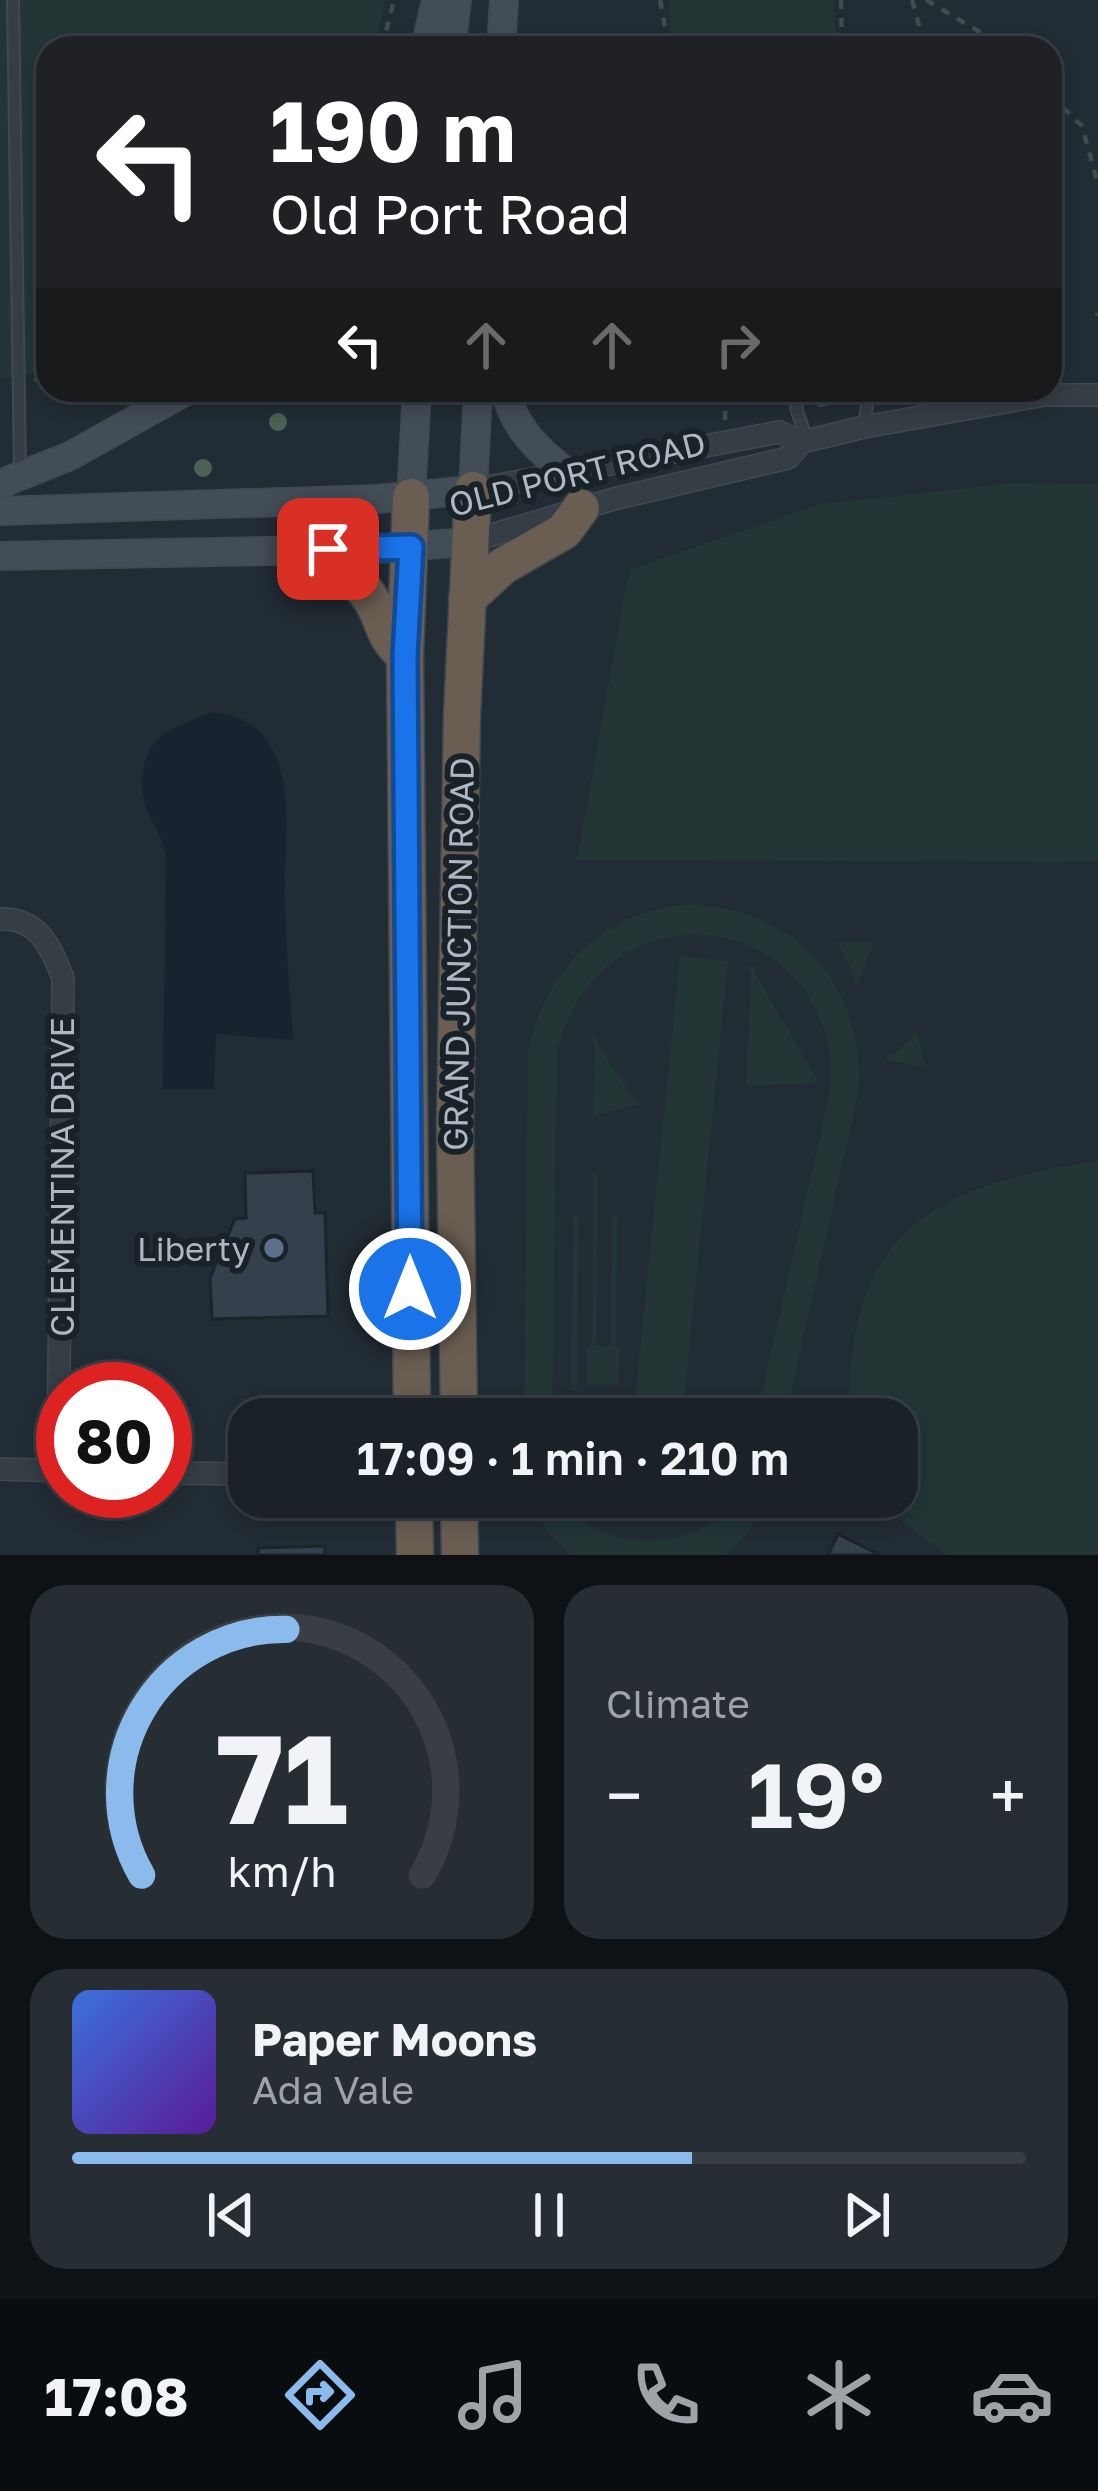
<!DOCTYPE html>
<html lang="en">
<head>
<meta charset="utf-8">
<style>
  body { margin:0; font-family:"Golos Text",sans-serif; background:#272e33; color:#f1f3f6; height:100vh; display:flex; flex-direction:column; font-size:45px; white-space:nowrap }
  * { box-sizing:border-box; margin:0 }
  p { font-size:39px; color:#9fa3a7 }
  .icon { flex:none; width:66px; height:66px; fill:none; stroke:currentColor; stroke-width:2; stroke-linecap:round; stroke-linejoin:round }
  .map { position:relative; height:1555px; overflow:hidden }
  .panel { display:flex; flex-direction:column; gap:30px; padding:30px; background:#0e1215; flex:1 }
  .panel>* { flex:none }
  .hud { position:absolute; left:36px; top:36px; width:1026px; height:366px; border-radius:36px; box-shadow:0 6px 18px #0003,0 0 0 3px #383e44; background:#202124; color:#fff; overflow:hidden }
  .speed { position:absolute; left:36px; top:1362px; display:flex; gap:24px; font-size:60px; font-weight:700; text-align:center }
  .speed>* { display:grid; place-content:center; width:156px; height:156px; border-radius:50%; background:#1a2127; box-shadow:0 6px 18px #0003,0 0 0 3px #383e44; line-height:1 }
  .speed .limit { border:18px solid #d22; background:#fff; color:#111 }
  .pin { position:absolute; display:grid; place-items:center; width:102px; height:102px; color:#fff; margin:-51px; border-radius:24px; box-shadow:0 6px 18px #0006 }
  .me { position:absolute; width:132px; margin:-66px; rotate:0deg; stroke-linejoin:round; filter:drop-shadow(0 0 9px #0008) }
  .turn { display:flex; align-items:center; gap:42px; height:252px; padding:0 36px; font-size:54px }
  .turn .icon { width:156px; height:156px; stroke-width:2.5 }
  .turn b { display:block; font-size:84px; line-height:102px }
  .lanes { display:flex; align-items:center; height:114px; padding:0 36px; background:#0003; justify-content:center; gap:60px; direction:ltr }
  .lanes .off { opacity:.35 }
  .big { font-size:90px; font-weight:600; line-height:1.1 }
  .panel .tile { flex:1; display:flex; flex-direction:column; justify-content:center; gap:18px; min-width:0; padding:0 42px; border-radius:36px; background:#272e33 }
  .panel .dial { align-items:center; gap:0 }
  .dial svg { height:312px; overflow:visible; fill:none; stroke:#383e44; stroke-width:7; stroke-linecap:round; text-anchor:middle }
  .dial text { fill:#f1f3f6; stroke:none }
  .song { display:flex; align-items:center; gap:36px }
  .cover { width:144px; height:144px; border-radius:18px; background:linear-gradient(135deg,hsl(220 70% 55%),hsl(270 70% 35%)) }
  .played { height:12px; border-radius:6px; background:linear-gradient(90deg,#8abbec 65%,#383e44 65%) }
  .keys { display:flex; justify-content:space-around; direction:ltr }
  .heat { display:flex; justify-content:space-between; align-items:center; font-size:66px; direction:ltr }
  .panel .tiles { flex:1; display:grid; gap:30px; grid-template-columns:1fr 1fr }
  .tile:last-child { grid-column:span 2 }
  .trip { position:absolute; left:228px; top:1398px; width:690px; height:120px; border-radius:36px; background:#1a2127; box-shadow:0 6px 18px #0003,0 0 0 3px #383e44; font-weight:600; line-height:120px; text-align:center }
  .tab-bar { display:flex; height:192px; justify-content:space-around; align-items:center; background:#0a0d10; color:#9fa3a7 }
  .tab-bar .icon { width:84px; height:84px }
  .tab-bar .on { color:#8abbec }
  .tab-bar b { font-size:54px; color:#f1f3f6 }
  .map>svg:first-child { display:block }
</style>
</head>
<body>
<div class="map">
<svg width="1098" height="1555" viewBox="0 0 1098 1555">
  <rect width="100%" height="100%" fill="#222c34"/>
  <path fill="#233535" d="M 0,0 L 386,0 L 374,48 L 48,48 L 48,365 L 28,375 L 0,379 Z
    M 669,0 L 834,0 L 836,48 L 676,48 L 670,29 Z
    M 1014,483 L 1098,484 L 1098,862 L 577,860 L 629,570 L 821,504 Z
    M 686,904 C 795,908 863,981 859,1090 L 785,1419 L 756,1419 L 831,1087 C 838,906 598,876 557,1053 L 552,1419 L 524,1419 L 528,1052 C 545,968 601,914 686,904 Z
    M 837,942 L 874,942 L 858,984 L 854,982 L 855,976 Z
    M 680,956 L 728,961 L 682,1419 L 633,1419 Z
    M 752,965 L 756,968 L 755,973 L 819,1083 L 746,1086 L 751,975 L 748,968 Z
    M 917,1032 L 925,1067 L 886,1060 L 887,1055 L 893,1055 Z
    M 594,1036 L 599,1039 L 598,1045 L 638,1104 L 593,1116 L 595,1046 L 590,1040 Z
    M 1098,1161 L 1098,1555 L 946,1555 L 871,1497 L 897,1497 L 897,1419 L 850,1419 C 843,1235 930,1185 1098,1161 Z
    M 593,1173 L 598,1174 L 596,1346 L 611,1346 L 612,1216 L 617,1216 L 616,1346 L 620,1347 L 619,1384 L 587,1384 L 587,1347 L 592,1346 Z
    M 573,1216 L 579,1217 L 577,1390 L 571,1390 Z
    M 530,1497 L 560,1497 C 593,1555 703,1555 737,1497 L 767,1497 L 748,1533 L 727,1555 L 571,1555 L 547,1531 Z
    M 631,1497 L 684,1497 L 665,1516 L 648,1515 Z"/>
  <path fill="#172430" d="M 211,712 C 242,715 262,726 275,755 C 293,795 284,849 285,892 C 285,941 290,991 293,1040 L 216,1034 L 214,1089 L 163,1089 L 166,856 C 162,837 155,828 148,812 C 138,790 140,756 159,738 C 171,727 196,719 211,712 Z"/>
  <path fill="#34404b" stroke="#1c242b" stroke-width="3" d="M 313,1171 L 315,1213 L 325,1213 L 328,1316 L 212,1319 L 210,1278 L 235,1219 L 246,1218 L 245,1173 Z
    M 838,1534 L 880,1555 L 828,1555 Z
    M 325,1546 L 325,1555 L 258,1555 L 258,1548 Z"/>
  <g fill="none" stroke-linecap="round" stroke-linejoin="round">
    <g stroke="#414952" stroke-width="14">
      <path id="lane" d="M 13,0 L 20,471
        M 802,390 L 796,408 L 807,440
        M 864,427 L 869,390"/>
    </g>
    <g stroke="#414952" stroke-width="24">
      <path id="street" d="M 473,490 L 779,432 L 802,442
        M 468,542 L 614,499 L 788,458 L 802,442 L 864,427 L 1045,395 L 1098,395
        M 0,919 C 39,918 50,946 63,978 L 58,1471
        M 0,1469 L 63,1471
        M 165,1473 L 249,1474"/>
    </g>
    <g stroke="#414952" stroke-width="30">
      <path id="secondary" d="M 425,48 L 436,0
        M 451,48 L 457,0
        M 501,48 L 504,0
        M 505,390 C 514,428 539,452 569,474
        M 0,484 L 70,456 L 188,390
        M 411,497 L 417,390
        M 0,511 L 377,499 L 473,490 L 478,390
        M 0,556 L 374,549 L 468,542"/>
    </g>
    <g stroke="#3f484f" stroke-width="39">
      <path id="highway" d="M 411,497 L 405,656 L 412,1419
        M 296,549 C 322,559 355,573 370,598 C 387,623 379,633 405,656
        M 467,599 L 503,566 L 564,531 L 581,508
        M 459,1419 L 455,1126 L 462,715 L 473,490
        M 414,1497 L 415,1555
        M 459,1497 L 460,1555"/>
    </g>
    <path stroke="#3c4e4d" stroke-width="4.5" stroke-dasharray="9 9" stroke-linecap="butt" d="M 660,0 L 669,48
      M 841,0 L 842,48
      M 912,0 L 921,33 L 918,48
      M 926,0 L 985,35 L 999,48
      M 382,48 L 394,0
      M 1050,95 L 1082,126 L 1098,184
      M 1097,316 L 1098,313
      M 34,380 L 48,376
      M 818,405 L 848,400
      M 725,420 L 726,390"/>
    <use href="#lane" stroke="#353d45" stroke-width="10"/>
    <use href="#street" stroke="#353d45" stroke-width="21"/>
    <use href="#secondary" stroke="#434d57" stroke-width="27"/>
    <use href="#highway" stroke="#6a5e53" stroke-width="36"/>
  </g>
  <g fill="#496254">
    <circle cx="278" cy="422" r="9"/>
    <circle cx="203" cy="468" r="9"/>
  </g>
  <g fill="none" stroke-linecap="round" stroke-linejoin="round">
    <g stroke="#114b97" stroke-width="30">
      <path id="route" d="M 328,549 L 411,547 L 405,656 L 410,1289"/>
    </g>
    <use href="#route" stroke="#1a73e8" stroke-width="21"/>
  </g>
  <circle fill="#5c6f8a" stroke="#1a2229" stroke-width="4.5" cx="274" cy="1248" r="12"/>
  <g text-anchor="middle" dominant-baseline="central" stroke-width="12" stroke-linejoin="round" paint-order="stroke">
    <g font-size="33" fill="#afb8c2" stroke="#1a2229">
      <text transform="translate(577 473) rotate(-14)">OLD PORT ROAD</text>
      <text transform="translate(458 954) rotate(-89)">GRAND JUNCTION ROAD</text>
      <text transform="translate(61 1177) rotate(-90)">CLEMENTINA DRIVE</text>
    </g>
    <g font-size="33" fill="#afb8c2" stroke="#1a2229" text-anchor="end">
      <text x="250" y="1248">Liberty</text>
    </g>
  </g>
</svg>
<div class="speed"><div class="limit">80</div></div>
<div class="pin" style="left:328px;top:549px;background:#d93025"><svg class="icon" aria-label="arrive" viewBox="0 0 24 24"><path d="M6 21V4h12l-3 4 3 4H6"/></svg></div>
<svg class="me" style="left:410px;top:1289px" viewBox="-20 -20 40 40"><circle r="17" fill="#1a73e8" stroke="#fff" stroke-width="3"/><path d="M0-11L8 9 0 5-8 9z" fill="#fff"/></svg>
<div class="trip">17:09 · 1 min · 210 m</div>
<div class="hud">
<div class="turn"><svg class="icon" aria-label="left" viewBox="0 0 24 24"><path d="M17 20v-9H6M10 6l-5 5 5 5"/></svg><div><b>190 m</b>Old Port Road</div></div>
<div class="lanes"><svg class="icon" aria-label="left" viewBox="0 0 24 24"><path d="M17 20v-9H6M10 6l-5 5 5 5"/></svg><svg class="icon off" aria-label="ahead" viewBox="0 0 24 24"><path d="M12 20V5M6 11l6-6 6 6"/></svg><svg class="icon off" aria-label="ahead" viewBox="0 0 24 24"><path d="M12 20V5M6 11l6-6 6 6"/></svg><svg class="icon off" aria-label="right" viewBox="0 0 24 24"><path d="M7 20v-9h11M14 6l5 5-5 5"/></svg></div>
</div>
</div>
<section class="panel">
<div class="tiles">
<div class="tile dial"><svg viewBox="0 0 100 80">
<path d="M14 69A42 42 0 1 1 86 69"/>
<path d="M14 69A42 42 0 0 1 51 6" stroke="#8abbec"/>
<text x="50" y="56" font-size="32" font-weight="700">71</text>
<text x="50" y="72" font-size="11">km/h</text>
</svg></div>
<div class="tile"><p>Climate</p>
<div class="heat"><a>−</a><b class="big">19°</b><a>+</a></div>
</div>
<div class="tile">
<div class="song"><i class="cover"></i><div><b>Paper Moons</b><p>Ada Vale</p></div></div>
<div class="played"></div>
<div class="keys"><svg class="icon" aria-label="previous" viewBox="0 0 24 24"><path d="M18 5L8 12l10 7zM5 5v14"/></svg><svg class="icon" aria-label="pause" viewBox="0 0 24 24"><path d="M8 5v14M16 5v14"/></svg><svg class="icon" aria-label="next" viewBox="0 0 24 24"><path d="M6 5l10 7-10 7zM19 5v14"/></svg></div>
</div>
</div>
</section>
<nav class="tab-bar">
<b>17:08</b>
<svg class="icon on" aria-label="directions" viewBox="0 0 24 24"><path d="M12 3l9 9-9 9-9-9zM9 14v-3h6M13 9l2 2-2 2"/></svg>
<svg class="icon" aria-label="music" viewBox="0 0 24 24"><path d="M9 18V5l10-2v13"/><circle cx="6" cy="18" r="3"/><circle cx="16" cy="16" r="3"/></svg>
<svg class="icon" aria-label="phone" viewBox="0 0 24 24"><path d="M5 4h4l2 5-3 2q2 4 5 5l2-3 5 2v4C11 20 4 13 5 4z"/></svg>
<svg class="icon" aria-label="climate" viewBox="0 0 24 24"><path d="M12 3v18M4 7l16 10M4 17L20 7"/></svg>
<svg class="icon" aria-label="car" viewBox="0 0 24 24"><path d="M5 17H2v-5l4-1 3-4h7l3 4 3 1v5h-3M9 17h6M6 11h13"/><circle cx="7" cy="17" r="2"/><circle cx="17" cy="17" r="2"/></svg>
</nav>
</body>
</html>
